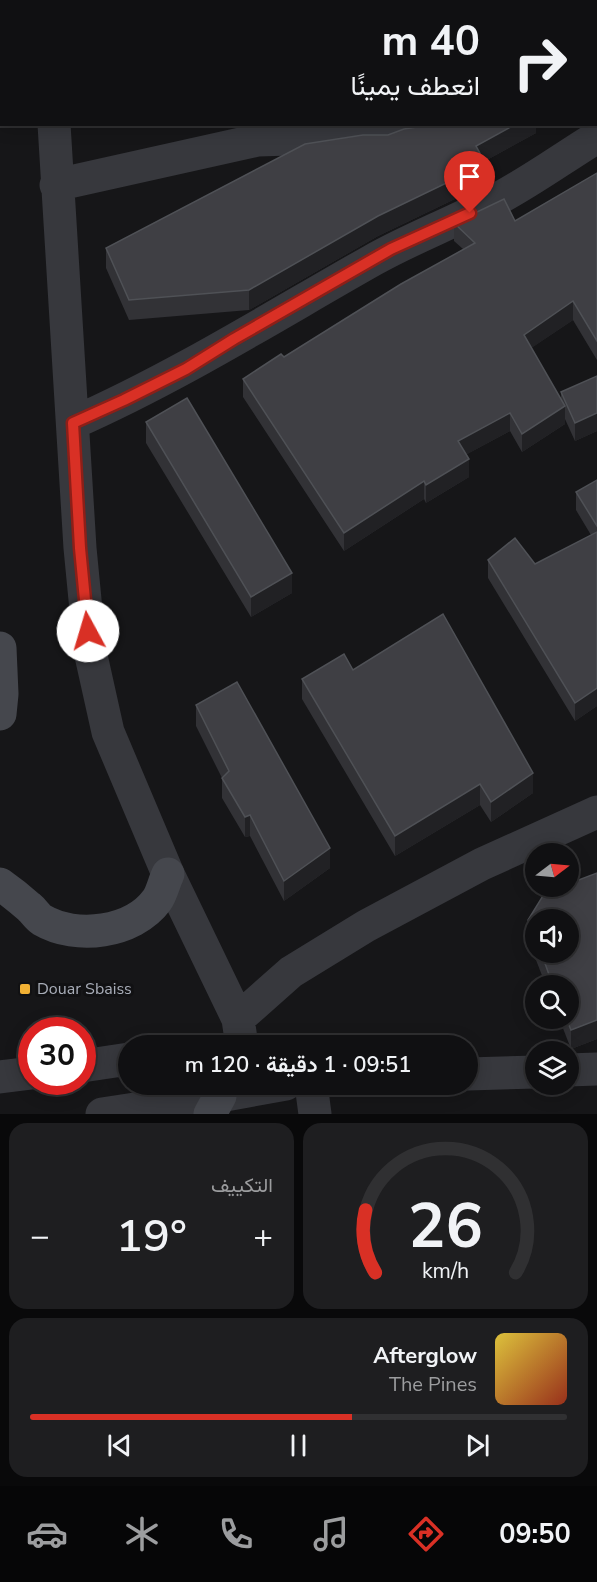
<!DOCTYPE html>
<html lang="ar">
<head>
<meta charset="utf-8">
<style>
  body { margin:0; font-family:"Nunito Sans",Vazirmatn,sans-serif; background:#1e1e20; color:#f1f3f6; direction:rtl; height:100vh; display:flex; flex-direction:column; font-size:22px; white-space:nowrap }
  * { box-sizing:border-box; margin:0 }
  p { font-size:20px; color:#9c9d9f }
  .icon { flex:none; width:33px; height:33px; fill:none; stroke:currentColor; stroke-width:2; stroke-linecap:round; stroke-linejoin:round }
  .map { position:relative; height:1114px; overflow:hidden; direction:ltr }
  .details { display:flex; flex-direction:column; gap:9px; padding:9px; background:#09090a; flex:1 }
  .details>* { flex:none }
  .top-card { position:absolute; left:0px; top:0px; width:597px; height:126px; box-shadow:0 3px 15px #0003,0 0 0 2px #303032; direction:rtl; background:#101012; color:#f1f3f6; overflow:hidden }
  .needle { width:39px; rotate:74deg }
  .buttons { position:absolute; left:525px; top:843px; display:grid; gap:12px }
  .buttons a { display:grid; place-items:center; width:54px; height:54px; border-radius:50%; background:#101012; box-shadow:0 3px 15px #0003,0 0 0 2px #303032; font-size:30px }
  .speed { position:absolute; left:18px; top:1017px; display:flex; gap:12px; font-size:30px; font-weight:700; text-align:center }
  .speed>* { display:grid; place-content:center; width:78px; height:78px; border-radius:50%; background:#101012; box-shadow:0 3px 15px #0003,0 0 0 2px #303032; line-height:1 }
  .speed .limit { border:9px solid #d22; background:#fff; color:#111 }
  .pin { position:absolute; display:grid; place-items:center; width:51px; height:51px; color:#fff; margin:-62px -26px; border-radius:50% 50% 50% 0; rotate:-45deg; box-shadow:0 0 6px #0007 }
  .pin .icon { rotate:45deg }
  .me { position:absolute; width:66px; margin:-33px; rotate:354deg; stroke-linejoin:round; filter:drop-shadow(0 0 4px #0008) }
  .turn { display:flex; align-items:center; gap:21px; height:126px; padding:0 18px; font-size:27px }
  .turn .icon { width:78px; height:78px; stroke-width:2.5 }
  .turn b { display:block; font-size:42px; line-height:51px }
  .big { font-size:45px; font-weight:600; line-height:1.1 }
  .details .widget { flex:1; display:flex; flex-direction:column; justify-content:center; gap:9px; min-width:0; padding:0 21px; border-radius:18px; background:#1e1e20 }
  .details .dial { align-items:center; gap:0 }
  .dial svg { height:156px; overflow:visible; fill:none; stroke:#303032; stroke-width:7; stroke-linecap:round; text-anchor:middle }
  .dial text { fill:#f1f3f6; stroke:none }
  .song { display:flex; align-items:center; gap:18px }
  .cover { width:72px; height:72px; border-radius:9px; background:linear-gradient(135deg,hsl(50 70% 55%),hsl(10 70% 35%)) }
  .played { height:6px; border-radius:3px; background:linear-gradient(90deg,#d93025 60%,#303032 60%) }
  .keys { display:flex; justify-content:space-around; direction:ltr }
  .heat { display:flex; justify-content:space-between; align-items:center; font-size:33px; direction:ltr }
  .details .tiles { flex:1; display:grid; gap:9px; grid-template-columns:1fr 1fr }
  .widget:last-child { grid-column:span 2 }
  .trip { position:absolute; left:118px; top:1035px; width:360px; height:60px; border-radius:30px; background:#101012; box-shadow:0 3px 15px #0003,0 0 0 2px #303032; font-weight:600; line-height:60px; text-align:center; direction:rtl }
  .menu { display:flex; height:96px; justify-content:space-around; align-items:center; background:#060607; color:#9c9d9f }
  .menu .icon { width:42px; height:42px }
  .menu .selected { color:#d93025 }
  .menu b { font-size:27px; color:#f1f3f6 }
  .map>svg:first-child { display:block }
</style>
</head>
<body>
<div class="map">
<svg width="597" height="1114" viewBox="0 0 597 1114">
  <rect width="100%" height="100%" fill="#161618"/>
  <g fill="none" stroke-linecap="round" stroke-linejoin="round">
    <path stroke="#37383d" stroke-width="33" d="M 55,2 L 57,0
      M 596,58 L 597,57
      M 54,124 L 80,548 L 90,651 L 108,732 L 168,874 L 238,1019 L 242,1046
      M 56,185 L 258,140 L 387,136 L 418,124
      M 73,423 C 177,377 274,316 373,260 C 410,239 450,224 488,204 C 526,185 561,159 597,137
      M 238,1019 L 291,972 L 366,926 L 482,864 L 597,812
      M 82,1066 L 129,1059
      M 568,1070 L 597,1069
      M 468,1074 L 536,1072
      M 0,1077 L 32,1073
      M 225,1084 L 220,1096 L 286,1084
      M 311,1084 L 315,1114
      M 102,1114 L 220,1096"/>
    <path stroke="#45474d" stroke-width="33" d="M 0,648 L 2,694 L 0,714
      M 0,884 C 10,891 20,899 29,907 C 34,911 37,917 42,920 C 76,940 133,933 157,900 C 162,893 164,882 168,874
      M 210,1114 L 220,1096"/>
  </g>
  <path fill="#323236" fill-rule="evenodd" d="M 160,0 L 578,0 L 579,2 L 162,2 Z
    M 536,124 L 536,133 L 485,161 L 486,184 L 378,236 L 249,310 L 129,320 L 106,268 L 106,248 L 388,135 Z
    M 597,173 L 597,360 L 573,320 L 531,348 L 561,399 L 561,392 L 597,376 L 597,431 L 575,441 L 565,419 L 565,424 L 522,452 L 510,431 L 467,454 L 469,477 L 426,503 L 424,499 L 344,551 L 243,397 L 243,379 L 284,357 L 463,249 L 454,241 L 454,223 L 515,221 Z
    M 146,422 L 292,593 L 251,617 L 146,443 Z
    M 597,480 L 597,706 L 575,721 L 488,578 L 488,560 L 535,564 L 591,535 L 576,510 L 576,492 Z
    M 353,670 L 533,793 L 491,822 L 480,805 L 395,856 L 302,699 L 302,679 Z
    M 196,705 L 330,868 L 284,901 L 250,836 L 245,837 L 222,798 L 222,778 L 196,726 Z
    M 597,873 L 597,1039 L 571,1049 L 559,1018 L 568,1018 L 568,986 L 546,986 L 528,939 L 528,920 ZM 536,920 L 568,952 L 536,952 Z"/>
  <path fill="#212124" d="M 399,0 L 408,0 L 408,2 L 398,2 Z
    M 516,124 L 536,124 L 536,133 L 476,166 L 476,146 Z
    M 486,164 L 486,184 L 378,236 L 249,310 L 249,290 L 378,216 Z
    M 573,301 L 573,320 L 524,353 L 524,335 Z
    M 565,406 L 565,424 L 522,452 L 522,434 Z
    M 510,413 L 510,431 L 458,459 L 458,441 Z
    M 597,413 L 597,431 L 575,441 L 575,423 Z
    M 469,459 L 469,477 L 426,503 L 426,485 Z
    M 424,481 L 424,499 L 344,551 L 344,533 Z
    M 292,573 L 292,593 L 251,617 L 251,597 Z
    M 597,688 L 597,706 L 575,721 L 575,703 Z
    M 533,773 L 533,793 L 491,822 L 491,802 Z
    M 480,784 L 480,805 L 395,856 L 395,836 Z
    M 250,815 L 250,836 L 245,837 L 245,817 Z
    M 330,848 L 330,868 L 284,901 L 284,881 Z
    M 597,1020 L 597,1039 L 571,1049 L 571,1030 Z"/>
  <path fill="#3f3f44" stroke="#4f5156" stroke-width="1.5" d="M 183,0 L 399,0 L 398,2 L 185,2 Z
    M 414,0 L 578,0 L 579,2 L 415,2 Z
    M 437,124 L 516,124 L 476,146 L 486,164 L 378,216 L 249,290 L 129,300 L 106,248 L 305,144 L 363,135 L 388,135 L 404,129 Z
    M 597,173 L 597,341 L 573,301 L 524,335 L 565,406 L 522,434 L 510,413 L 458,441 L 469,459 L 426,485 L 424,481 L 344,533 L 243,379 L 281,354 L 284,357 L 401,284 L 475,243 L 454,223 L 504,199 L 515,221 Z
    M 597,376 L 597,413 L 575,423 L 561,392 Z
    M 187,398 L 292,573 L 251,597 L 146,422 Z
    M 597,480 L 597,526 L 576,492 Z
    M 597,532 L 597,688 L 575,703 L 488,560 L 515,538 L 535,564 Z
    M 443,614 L 533,773 L 491,802 L 480,784 L 395,836 L 302,679 L 344,654 L 353,670 Z
    M 237,682 L 330,848 L 284,881 L 250,815 L 245,817 L 222,778 L 229,771 L 196,705 Z
    M 597,873 L 597,1020 L 571,1030 L 566,1018 L 568,1018 L 568,986 L 553,986 L 541,952 L 568,952 L 568,920 L 536,920 L 536,939 L 528,920 L 544,894 L 563,886 L 568,886 L 568,884 Z"/>
  <g fill="none" stroke-linecap="round" stroke-linejoin="round">
    <g stroke="#8d1f18" stroke-width="15">
      <path id="route" d="M 88,631 L 80,548 L 73,423 L 124,400 L 186,369 L 234,339 L 391,249 L 470,213"/>
    </g>
    <use href="#route" stroke="#d93025" stroke-width="10"/>
  </g>
  <rect fill="#f2b134" stroke="#111113" stroke-width="2" x="19" y="983" width="12" height="12" rx="3"/>
  <g text-anchor="middle" dominant-baseline="central" stroke-width="6" stroke-linejoin="round" paint-order="stroke">
    <g font-size="16" fill="#a8adb8" stroke="#111113" text-anchor="start">
      <text x="37" y="989">Douar Sbaiss</text>
    </g>
  </g>
</svg>
<div class="buttons">
<a><svg class="needle" viewBox="-14 -14 28 28"><path d="M0-13l5 13h-10z" fill="#e53935"/><path d="M0 13l5-13h-10z" fill="#9c9d9f"/></svg></a>
<a><svg class="icon" aria-label="sound" viewBox="0 0 24 24"><path d="M4 9h4l5-4v14l-5-4H4zM17 9q2 3 0 6"/></svg></a>
<a><svg class="icon" aria-label="search" viewBox="0 0 24 24"><circle cx="10" cy="10" r="6"/><path d="M15 15l6 6"/></svg></a>
<a><svg class="icon" aria-label="layers" viewBox="0 0 24 24"><path d="M12 4l9 5-9 5-9-5zM3 14l9 5 9-5"/></svg></a>
</div>
<div class="speed"><div class="limit">30</div></div>
<div class="pin" style="left:470px;top:213px;background:#d93025"><svg class="icon" aria-label="arrive" viewBox="0 0 24 24"><path d="M6 21V4h12l-3 4 3 4H6"/></svg></div>
<svg class="me" style="left:88px;top:631px" viewBox="-20 -20 40 40"><circle r="19" fill="#fff"/><path d="M0-13L10 11 0 6-10 11z" fill="#d93025"/></svg>
<div class="trip">09:51 · 1 دقيقة · 120 m</div>
<div class="top-card">
<div class="turn"><svg class="icon" aria-label="right" viewBox="0 0 24 24"><path d="M7 20v-9h11M14 6l5 5-5 5"/></svg><div><b>40 m</b>انعطف يمينًا</div></div>
</div>
</div>
<section class="details">
<div class="tiles">
<div class="widget dial"><svg viewBox="0 0 100 80">
<path d="M14 69A42 42 0 1 1 86 69"/>
<path d="M14 69A42 42 0 0 1 9 37" stroke="#d93025"/>
<text x="50" y="56" font-size="32" font-weight="700">26</text>
<text x="50" y="72" font-size="11">km/h</text>
</svg></div>
<div class="widget"><p>التكييف</p>
<div class="heat"><a>−</a><b class="big">19°</b><a>+</a></div>
</div>
<div class="widget">
<div class="song"><i class="cover"></i><div><b>Afterglow</b><p>The Pines</p></div></div>
<div class="played"></div>
<div class="keys"><svg class="icon" aria-label="previous" viewBox="0 0 24 24"><path d="M18 5L8 12l10 7zM5 5v14"/></svg><svg class="icon" aria-label="pause" viewBox="0 0 24 24"><path d="M8 5v14M16 5v14"/></svg><svg class="icon" aria-label="next" viewBox="0 0 24 24"><path d="M6 5l10 7-10 7zM19 5v14"/></svg></div>
</div>
</div>
</section>
<nav class="menu">
<b>09:50</b>
<svg class="icon selected" aria-label="directions" viewBox="0 0 24 24"><path d="M12 3l9 9-9 9-9-9zM9 14v-3h6M13 9l2 2-2 2"/></svg>
<svg class="icon" aria-label="music" viewBox="0 0 24 24"><path d="M9 18V5l10-2v13"/><circle cx="6" cy="18" r="3"/><circle cx="16" cy="16" r="3"/></svg>
<svg class="icon" aria-label="phone" viewBox="0 0 24 24"><path d="M5 4h4l2 5-3 2q2 4 5 5l2-3 5 2v4C11 20 4 13 5 4z"/></svg>
<svg class="icon" aria-label="climate" viewBox="0 0 24 24"><path d="M12 3v18M4 7l16 10M4 17L20 7"/></svg>
<svg class="icon" aria-label="car" viewBox="0 0 24 24"><path d="M5 17H2v-5l4-1 3-4h7l3 4 3 1v5h-3M9 17h6M6 11h13"/><circle cx="7" cy="17" r="2"/><circle cx="17" cy="17" r="2"/></svg>
</nav>
</body>
</html>
